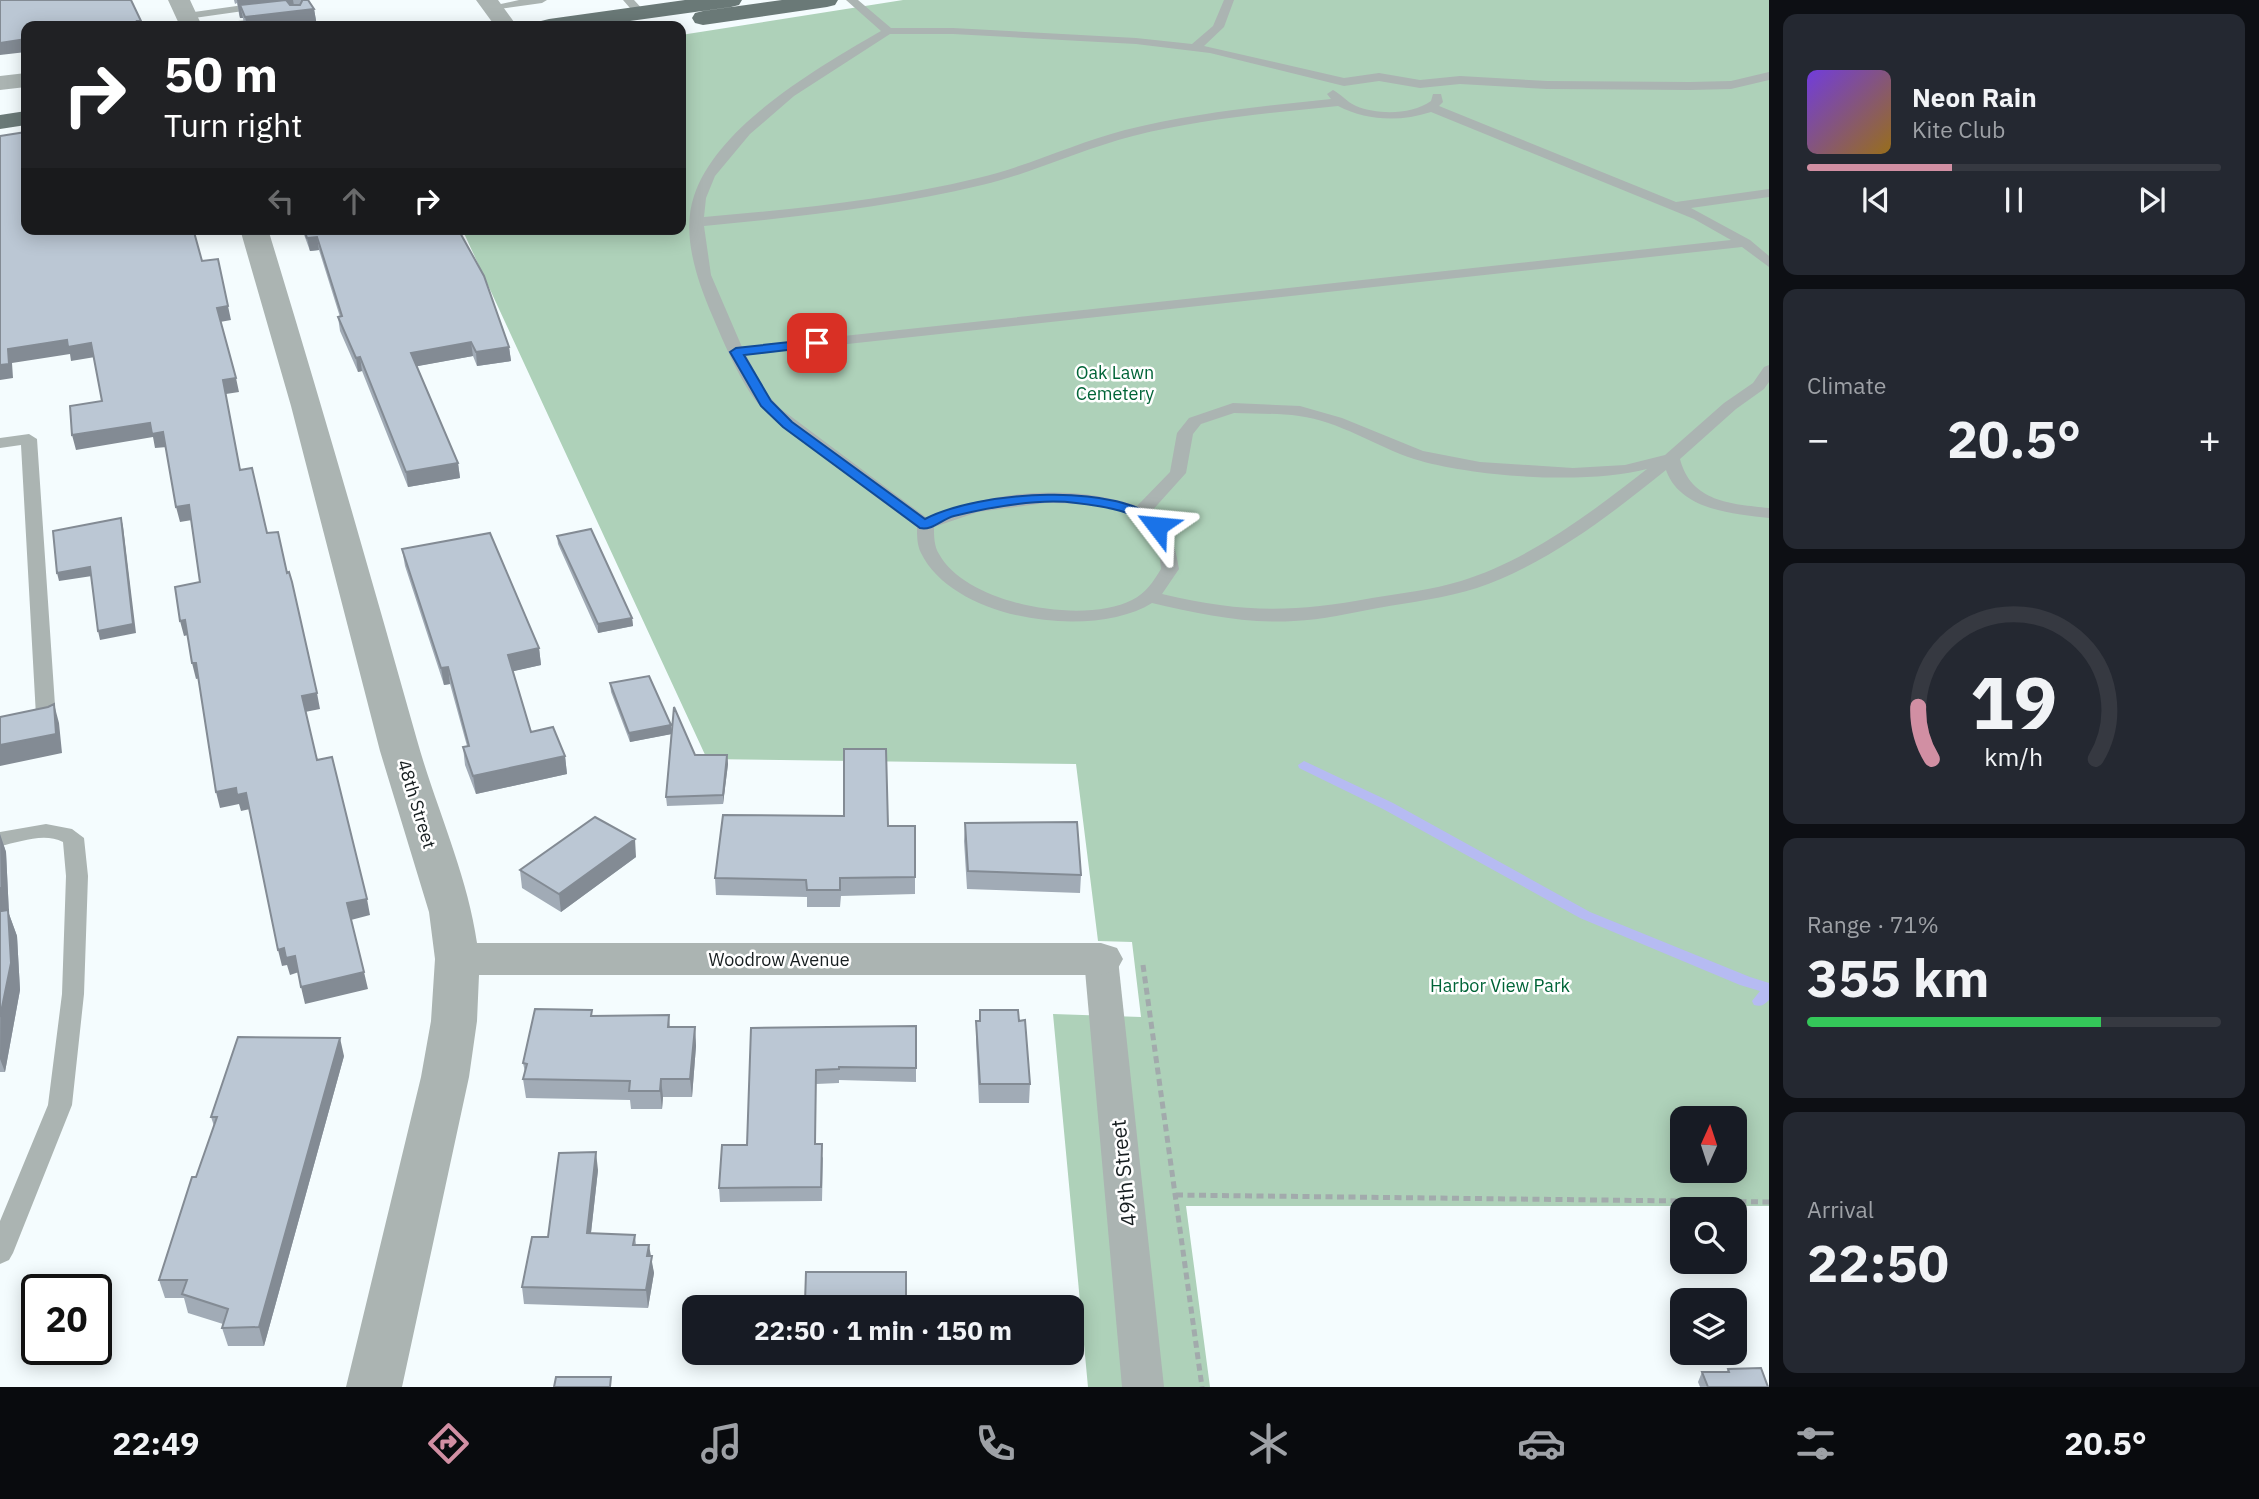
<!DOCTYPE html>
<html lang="en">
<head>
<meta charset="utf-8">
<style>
  body { margin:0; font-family:"IBM Plex Sans",sans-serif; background:#242831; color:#f1f3f6; height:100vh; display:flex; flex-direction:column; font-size:26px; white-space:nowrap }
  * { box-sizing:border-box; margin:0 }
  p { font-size:23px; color:#9ea1a6 }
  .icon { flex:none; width:38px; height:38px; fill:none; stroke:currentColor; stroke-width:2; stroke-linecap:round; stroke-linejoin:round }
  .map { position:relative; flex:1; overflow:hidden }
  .drawer { display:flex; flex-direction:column; gap:14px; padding:14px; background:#0d0f14; width:490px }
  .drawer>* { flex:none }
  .guide { position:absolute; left:21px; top:21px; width:665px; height:214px; border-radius:14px; box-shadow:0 4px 18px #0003; background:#202124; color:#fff; overflow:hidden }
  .needle { width:46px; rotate:3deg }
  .tools { position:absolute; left:1670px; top:1106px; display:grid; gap:14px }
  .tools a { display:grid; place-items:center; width:77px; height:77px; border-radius:14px; background:#171b24; box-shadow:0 4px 18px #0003; font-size:35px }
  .speed { position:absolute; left:21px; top:1274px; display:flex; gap:14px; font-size:35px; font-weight:700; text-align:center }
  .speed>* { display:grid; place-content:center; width:91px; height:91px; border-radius:50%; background:#171b24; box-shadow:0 4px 18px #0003; line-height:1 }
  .speed .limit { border:4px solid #111; border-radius:10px; background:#fff; color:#111 }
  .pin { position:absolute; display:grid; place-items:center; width:60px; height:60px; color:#fff; margin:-30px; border-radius:14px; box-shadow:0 4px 10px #0006 }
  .me { position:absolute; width:77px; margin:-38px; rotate:299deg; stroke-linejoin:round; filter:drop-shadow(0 0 5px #0008) }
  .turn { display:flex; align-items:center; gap:24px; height:147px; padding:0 28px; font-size:32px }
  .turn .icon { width:91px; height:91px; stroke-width:2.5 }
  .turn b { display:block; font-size:49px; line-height:60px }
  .lanes { display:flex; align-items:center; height:66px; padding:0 28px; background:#0003; justify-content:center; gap:35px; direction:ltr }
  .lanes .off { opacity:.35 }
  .big { font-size:52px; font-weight:800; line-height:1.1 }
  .drawer .card { flex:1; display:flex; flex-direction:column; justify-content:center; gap:10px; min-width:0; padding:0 24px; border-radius:14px; background:#242831 }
  .drawer .dial { align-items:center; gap:0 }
  .dial svg { height:182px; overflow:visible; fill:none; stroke:#363941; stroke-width:7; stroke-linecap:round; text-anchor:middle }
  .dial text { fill:#f1f3f6; stroke:none }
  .song { display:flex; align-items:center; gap:21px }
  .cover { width:84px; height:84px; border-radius:10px; background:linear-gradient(135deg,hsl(260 70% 55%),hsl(40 70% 35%)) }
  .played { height:7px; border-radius:4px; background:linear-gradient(90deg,#d18fa3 35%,#363941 35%) }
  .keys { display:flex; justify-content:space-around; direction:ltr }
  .heat { display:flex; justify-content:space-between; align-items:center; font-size:38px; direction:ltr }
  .charge { height:10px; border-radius:5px; background:linear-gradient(90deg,#34c759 71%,#363941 0) }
  .trip { position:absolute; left:682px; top:1295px; width:402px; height:70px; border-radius:14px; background:#171b24; box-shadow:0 4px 18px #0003; font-weight:800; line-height:70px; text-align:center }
  .tab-bar { display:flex; height:112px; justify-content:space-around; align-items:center; background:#090b0e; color:#9ea1a6 }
  .tab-bar .icon { width:49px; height:49px }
  .tab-bar .on { color:#d18fa3 }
  .tab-bar b { font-size:32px; color:#f1f3f6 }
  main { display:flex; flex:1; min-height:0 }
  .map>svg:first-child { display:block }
</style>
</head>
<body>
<main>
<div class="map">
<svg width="1769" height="1387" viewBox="0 0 1769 1387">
  <rect width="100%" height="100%" fill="#f4fcfe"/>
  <path fill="#aed1b9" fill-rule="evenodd" d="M 903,0 L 1769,0 L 1769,1206 L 1186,1206 L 1210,1387 L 1088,1387 L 1053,1014 L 1141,1017 L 1132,942 L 1098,941 L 1076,764 L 707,759 L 462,229 L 681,229 L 681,35 ZM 1682,1118 L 1734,1118 L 1734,1171 L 1682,1171 Z"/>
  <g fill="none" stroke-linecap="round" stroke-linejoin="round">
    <path fill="#b6bbf2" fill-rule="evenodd" d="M 1304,761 L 1393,803 L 1590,912 L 1750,977 L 1769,983 L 1769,1000 C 1764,1005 1761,1007 1754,1005 L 1752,1001 L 1760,991 L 1740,985 L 1580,918 L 1383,809 L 1299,768 L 1298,765 Z"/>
    <path stroke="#a2aaac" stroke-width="5" stroke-dasharray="7 4.5" stroke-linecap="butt" d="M 1143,965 L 1202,1387
      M 1176,1195 L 1769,1202"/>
    <path fill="#abb4b2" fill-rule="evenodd" d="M 278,0 L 306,0 L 301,3 L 187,19 L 181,16 L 187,13 Z
      M 519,0 L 547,0 L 542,3 L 492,10 L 487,7 Z
      M 623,0 L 634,0 L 646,13 L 636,15 Z
      M 846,0 L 858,0 L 891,28 L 953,28 L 1136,38 L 1192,44 L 1213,26 L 1224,0 L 1234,0 L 1224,27 L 1204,46 L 1344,78 L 1379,73 L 1420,80 L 1460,76 L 1547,81 L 1690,82 L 1731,81 L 1769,72 L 1769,80 L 1731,89 L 1690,90 L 1547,89 L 1460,84 L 1420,88 L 1379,81 L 1344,86 L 1210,53 L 1136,44 L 953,34 L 890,34 L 794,96 L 750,134 L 715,176 L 706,198 L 704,217 C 796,209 888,200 978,178 C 1029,166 1075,143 1125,130 C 1193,113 1262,106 1331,99 L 1327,94 L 1333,90 C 1341,94 1347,102 1356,106 C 1378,115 1411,115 1431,101 L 1433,94 L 1441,94 L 1443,102 L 1439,106 L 1676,202 L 1769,189 L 1769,197 L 1691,208 L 1750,240 L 1769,256 L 1769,267 L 1742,247 L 746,355 L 767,394 L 781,409 L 927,518 C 990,491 1071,483 1137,506 L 1170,472 L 1177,433 L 1189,418 L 1233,403 L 1300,406 L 1342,418 L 1423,451 L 1480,462 L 1573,468 L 1625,465 L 1665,455 L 1724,403 L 1753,383 L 1764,367 L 1769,365 L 1769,382 L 1764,389 L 1736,409 L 1680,459 C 1691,502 1731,504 1769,508 L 1769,518 C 1733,514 1680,510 1666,470 C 1609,516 1547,564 1477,588 C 1445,598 1412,602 1378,608 C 1350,613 1323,620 1294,621 C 1246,624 1199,614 1152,603 C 1093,640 954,621 921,553 C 917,545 917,536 917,527 C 882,502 849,476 815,450 C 797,437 777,424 761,407 C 742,386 723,341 712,315 C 697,280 681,234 694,196 C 717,125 819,67 881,31 ZM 1338,106 C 1367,121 1400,122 1431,112 L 1694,219 L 1731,240 L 742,347 L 711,275 L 704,226 C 797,217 890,207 982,185 C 1033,173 1082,149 1133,136 C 1200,119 1269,113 1338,106 ZM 1234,413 C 1255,414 1278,413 1299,416 C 1339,421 1375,446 1414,459 C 1472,477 1588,485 1647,469 C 1591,513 1529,560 1461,581 C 1432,590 1402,593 1372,598 C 1292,613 1242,613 1162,594 L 1179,569 C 1175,544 1170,529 1150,513 L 1186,473 L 1193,434 L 1201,424 ZM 1045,503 C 1079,504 1129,501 1152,532 C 1159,542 1160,558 1161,569 C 1153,582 1146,593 1132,600 C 1084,625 967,605 939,554 C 934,546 934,536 934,527 L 978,512 Z
      M 294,14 L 298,15 L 304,26 L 294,26 L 291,21 L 247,26 L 216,26 L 222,23 Z
      M 29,434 L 37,439 L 56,720 L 53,724 L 0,735 L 0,723 L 36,716 L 21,445 L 0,448 L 0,438 Z
      M 46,824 L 72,829 L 84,838 L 88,876 L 84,994 L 72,1105 L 13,1253 L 9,1260 L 0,1264 L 0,1221 L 48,1105 L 62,994 L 66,876 L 63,842 C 44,832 20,842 0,846 L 0,832 Z"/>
    <path fill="#abb4b2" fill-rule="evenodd" d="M 1101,947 L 1113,950 L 1118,959 L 1164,1387 L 1122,1387 L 1084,959 L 1089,950 Z"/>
    <path fill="#abb4b2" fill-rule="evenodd" d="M 168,0 L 190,0 L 202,26 L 180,26 Z
      M 476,0 L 498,0 L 517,26 L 495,26 Z
      M 26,73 L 26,87 L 0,90 L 0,76 Z
      M 240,229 L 268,229 C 320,399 369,569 417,740 C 436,808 467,873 477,943 L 1101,943 L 1117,948 L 1123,959 L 1117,970 L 1101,975 L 479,975 L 477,1021 L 469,1077 L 402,1387 L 346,1387 L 421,1077 L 431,1021 L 435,959 L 429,912 L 380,751 L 291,406 Z"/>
    <path fill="#6a7977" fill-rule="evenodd" d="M 685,0 L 742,0 L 739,5 L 731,7 L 594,26 L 538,26 L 541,21 L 549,19 Z
      M 782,0 L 838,0 L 835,5 L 827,7 L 703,25 L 695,23 L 692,18 L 695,13 L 703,11 Z
      M 26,111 L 26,125 L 0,129 L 0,115 Z"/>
  </g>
  <path fill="#a1abb6" d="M 234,0 L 308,0 L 314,9 L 317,26 L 244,26 L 243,18 L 240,18 L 239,14 L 237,3 L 235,4 Z
    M 302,229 L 458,229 L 509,347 L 511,361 L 477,366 L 473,356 L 417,366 L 458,463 L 460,478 L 408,487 L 362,371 L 358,372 L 340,331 L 338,317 L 340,317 L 319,250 L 310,251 Z
    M 557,536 L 632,618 L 633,626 L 598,633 L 558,544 Z
    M 402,549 L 539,648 L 541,665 L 513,671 L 531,732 L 565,756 L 567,774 L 476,794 L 465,765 L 463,747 L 467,746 L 450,684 L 444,685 L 405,566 Z
    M 610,683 L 672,730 L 695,755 L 727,755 L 728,764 L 723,804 L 667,806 L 666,797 L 671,734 L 630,742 L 611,692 Z
    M 965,823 L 1081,875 L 1080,893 L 967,889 L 964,841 Z
    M 888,826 L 915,826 L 915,894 L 841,896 L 840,907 L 807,907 L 807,897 L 716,895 L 715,878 Z
    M 0,834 L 6,852 L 9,914 L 17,936 L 20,990 L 5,1072 L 0,1072 Z
    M 636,857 L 561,912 L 522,888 L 520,870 Z
    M 980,1010 L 1019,1021 L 1030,1084 L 1029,1103 L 979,1103 L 976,1040 L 976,1021 L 979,1021 Z
    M 669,1015 L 670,1027 L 695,1027 L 696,1046 L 692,1097 L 663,1097 L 662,1109 L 631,1109 L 630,1100 L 526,1098 L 523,1079 L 525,1072 L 523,1063 L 593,1016 Z
    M 916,1026 L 916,1082 L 839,1080 L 839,1083 L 816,1084 L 815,1144 L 823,1158 L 822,1201 L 720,1202 L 719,1188 L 747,1145 L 751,1028 Z
    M 344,1056 L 264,1346 L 228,1346 L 222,1328 L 223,1324 L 188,1313 L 184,1298 L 165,1298 L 159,1280 L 214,1126 L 211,1117 Z
    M 598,1170 L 591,1233 L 635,1235 L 636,1245 L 650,1256 L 654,1273 L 648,1308 L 524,1304 L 522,1287 L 548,1237 Z
    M 708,1353 L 906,1353 L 906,1357 L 763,1356 L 763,1360 L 709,1360 Z
    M 1728,1369 L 1768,1387 L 1700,1387 L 1698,1382 L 1702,1372 L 1727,1372 Z"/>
  <path fill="#838b94" d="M 237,0 L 293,0 L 295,11 L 314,9 L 317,26 L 247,26 L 245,17 L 240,5 L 243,18 L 240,18 Z
    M 137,21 L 141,21 L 142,26 L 121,26 Z
    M 26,39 L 26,52 L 0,55 L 0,43 Z
    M 317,237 L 319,250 L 310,251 L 307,238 Z
    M 228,306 L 231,320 L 220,322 L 217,308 Z
    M 67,340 L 91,343 L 95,357 L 71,361 L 70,354 L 12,363 L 13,378 L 0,380 L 0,365 L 8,349 Z
    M 471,342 L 473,356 L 413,367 L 411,353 Z
    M 509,347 L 511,361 L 477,366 L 476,352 Z
    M 360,357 L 362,371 L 358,372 L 356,358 Z
    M 236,378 L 239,392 L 226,394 L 223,380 Z
    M 150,423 L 163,432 L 167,447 L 155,448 L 153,437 L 76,450 L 72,435 Z
    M 458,463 L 460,478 L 408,487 L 406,472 Z
    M 189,505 L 192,520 L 180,522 L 176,507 Z
    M 121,518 L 123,526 L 136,633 L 100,640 L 98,631 Z
    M 90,567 L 92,576 L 59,581 L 57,573 Z
    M 632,618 L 633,626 L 598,633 L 598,624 Z
    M 185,620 L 188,635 L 184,636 L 180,621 Z
    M 539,648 L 541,665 L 510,672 L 508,655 Z
    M 192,663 L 196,663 L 200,678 L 196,679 Z
    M 448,667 L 450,684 L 444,685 L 441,668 Z
    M 317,693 L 320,709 L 305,712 L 302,696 Z
    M 54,704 L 59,723 L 62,753 L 0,766 L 0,745 Z
    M 671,725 L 672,734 L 630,742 L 629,733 Z
    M 727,755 L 728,764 L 723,804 L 723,795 Z
    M 565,756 L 567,774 L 476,794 L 473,776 Z
    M 236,788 L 246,793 L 250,809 L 241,811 L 239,804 L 220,808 L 216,792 Z
    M 0,834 L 6,852 L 9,914 L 17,936 L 20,990 L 5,1072 L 0,1059 L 1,911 Z
    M 635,839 L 636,857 L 561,912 L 559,894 Z
    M 367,899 L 370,915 L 351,920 L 347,903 Z
    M 284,948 L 295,956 L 299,972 L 290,975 L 287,965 L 282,966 L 278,950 Z
    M 364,972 L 368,989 L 305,1004 L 301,987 Z
    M 695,1027 L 696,1046 L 692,1097 L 690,1079 Z
    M 340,1038 L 344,1056 L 264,1346 L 259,1327 Z
    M 661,1079 L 663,1097 L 662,1109 L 660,1091 Z
    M 596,1152 L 598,1170 L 589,1250 L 587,1233 Z
    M 649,1245 L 654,1273 L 648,1308 L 646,1290 L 647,1256 Z"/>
  <path fill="#bbc7d4" stroke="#838b94" stroke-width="2" d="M 0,0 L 131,0 L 141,21 L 137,21 L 138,24 L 121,26 L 26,26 L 26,39 L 0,43 Z
    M 286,0 L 290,5 L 300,5 L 302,1 L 302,0 L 308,0 L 314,9 L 245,17 L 240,5 Z
    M 26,132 L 26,229 L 190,229 L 190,233 L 194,232 L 202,261 L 218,259 L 228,306 L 217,308 L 236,378 L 223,380 L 240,470 L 252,468 L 267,533 L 278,532 L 287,573 L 289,572 L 292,582 L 317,693 L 302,696 L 317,760 L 332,757 L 367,899 L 347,903 L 364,972 L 301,987 L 295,956 L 286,958 L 284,948 L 278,950 L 246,793 L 237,795 L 236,788 L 216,792 L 196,663 L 192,663 L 185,620 L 180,621 L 175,587 L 200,582 L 189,505 L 176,507 L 163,432 L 152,434 L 150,423 L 72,435 L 70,406 L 102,401 L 91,343 L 68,347 L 67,340 L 8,349 L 9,364 L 0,365 L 0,136 Z
    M 304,229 L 458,229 L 484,276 L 509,347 L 476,352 L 471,342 L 411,353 L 458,463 L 406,472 L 360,357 L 356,358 L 338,317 L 342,316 L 317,237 L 307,238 Z
    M 121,518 L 133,624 L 98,631 L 90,567 L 57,573 L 53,531 Z
    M 591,529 L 632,618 L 598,624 L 557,536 Z
    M 490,533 L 539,648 L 508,655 L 531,732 L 553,727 L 565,756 L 473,776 L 463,747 L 469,746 L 448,667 L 441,668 L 402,549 Z
    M 649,676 L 671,725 L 629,733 L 610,683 Z
    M 54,704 L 56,734 L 0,745 L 0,717 L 48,707 Z
    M 674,707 L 695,755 L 727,755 L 723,795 L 666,797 Z
    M 844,749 L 886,749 L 888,826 L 915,826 L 915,877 L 840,878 L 840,890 L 807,890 L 806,880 L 715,878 L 723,815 L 844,816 Z
    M 595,817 L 635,839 L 559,894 L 520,870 Z
    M 1077,822 L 1081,875 L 968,871 L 965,823 Z
    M 0,887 L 1,911 L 8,910 L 11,963 L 0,1017 Z
    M 535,1009 L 592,1010 L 591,1016 L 669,1015 L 668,1027 L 695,1027 L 690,1079 L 661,1079 L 660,1091 L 629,1091 L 630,1081 L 523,1079 L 527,1064 L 523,1063 Z
    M 980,1010 L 1018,1010 L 1019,1021 L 1025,1020 L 1030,1084 L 980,1084 L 976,1021 L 980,1021 Z
    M 916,1026 L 916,1068 L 839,1067 L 839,1069 L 816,1070 L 815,1144 L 822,1144 L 821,1187 L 719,1188 L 722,1145 L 747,1145 L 751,1028 Z
    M 238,1037 L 340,1038 L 259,1327 L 222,1328 L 228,1309 L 182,1294 L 187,1280 L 159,1280 L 192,1177 L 196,1177 L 217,1117 L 211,1117 Z
    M 596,1152 L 587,1233 L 635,1235 L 633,1245 L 649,1245 L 647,1256 L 652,1256 L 646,1290 L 522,1287 L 532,1237 L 548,1237 L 559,1153 Z
    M 806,1272 L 906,1272 L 906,1307 L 710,1307 L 710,1301 L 805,1302 Z
    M 1761,1368 L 1768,1387 L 1708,1387 L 1702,1372 L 1729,1372 L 1728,1369 Z
    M 556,1377 L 611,1377 L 610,1387 L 554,1387 Z"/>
  <path fill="#1a73e8" stroke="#114b97" stroke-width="2" d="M 817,339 L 823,343 L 821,346 L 744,355 L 771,401 L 792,422 L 925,519 C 976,492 1123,479 1164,526 L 1162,529 C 1149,532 1144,522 1134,516 C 1118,508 1094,505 1076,503 C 1038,498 991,507 954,516 C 942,519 932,531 920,528 L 783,427 L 761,406 L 730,352 L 736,348 Z"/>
  <g text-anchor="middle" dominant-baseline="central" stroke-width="5" stroke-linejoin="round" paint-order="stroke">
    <g font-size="18" fill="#006437" stroke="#fff">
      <text x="1115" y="372">Oak Lawn<tspan x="1115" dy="21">Cemetery</tspan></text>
      <text x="1500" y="985">Harbor View Park</text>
    </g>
    <g font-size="18" fill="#171e20" stroke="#fff">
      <text transform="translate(417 804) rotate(73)">48th Street</text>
      <text x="779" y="959">Woodrow Avenue</text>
    </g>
    <g font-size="21" fill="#171e20" stroke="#fff">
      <text transform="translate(1123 1173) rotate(-96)">49th Street</text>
    </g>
  </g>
</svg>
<div class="tools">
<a><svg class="needle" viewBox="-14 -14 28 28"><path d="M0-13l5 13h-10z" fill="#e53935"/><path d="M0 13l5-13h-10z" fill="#9ea1a6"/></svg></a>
<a><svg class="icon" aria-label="search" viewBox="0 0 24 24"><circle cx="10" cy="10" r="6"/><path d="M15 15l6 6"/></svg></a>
<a><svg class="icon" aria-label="layers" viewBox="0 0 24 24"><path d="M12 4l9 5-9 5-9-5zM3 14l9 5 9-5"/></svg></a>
</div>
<div class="speed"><div class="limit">20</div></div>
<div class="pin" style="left:817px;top:343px;background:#d93025"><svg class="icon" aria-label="arrive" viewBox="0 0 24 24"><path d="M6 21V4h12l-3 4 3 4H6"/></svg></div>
<svg class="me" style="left:1157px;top:526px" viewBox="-20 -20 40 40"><path d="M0-17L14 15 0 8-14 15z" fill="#1a73e8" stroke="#fff" stroke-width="4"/></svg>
<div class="trip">22:50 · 1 min · 150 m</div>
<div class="guide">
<div class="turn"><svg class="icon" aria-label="right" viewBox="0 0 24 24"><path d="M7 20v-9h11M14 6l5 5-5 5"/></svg><div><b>50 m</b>Turn right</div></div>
<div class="lanes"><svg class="icon off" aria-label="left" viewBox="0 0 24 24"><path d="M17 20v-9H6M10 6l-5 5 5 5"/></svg><svg class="icon off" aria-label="ahead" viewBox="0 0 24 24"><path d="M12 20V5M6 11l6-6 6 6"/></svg><svg class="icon" aria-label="right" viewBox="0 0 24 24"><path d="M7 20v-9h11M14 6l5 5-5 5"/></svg></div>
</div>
</div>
<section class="drawer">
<div class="card">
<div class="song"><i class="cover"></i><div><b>Neon Rain</b><p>Kite Club</p></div></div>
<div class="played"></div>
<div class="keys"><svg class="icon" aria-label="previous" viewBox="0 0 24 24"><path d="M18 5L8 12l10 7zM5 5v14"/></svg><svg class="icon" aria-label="pause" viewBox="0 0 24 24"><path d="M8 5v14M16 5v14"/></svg><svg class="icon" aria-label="next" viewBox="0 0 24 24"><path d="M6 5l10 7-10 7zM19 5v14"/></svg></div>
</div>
<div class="card"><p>Climate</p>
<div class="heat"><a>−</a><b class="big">20.5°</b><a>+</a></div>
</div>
<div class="card dial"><svg viewBox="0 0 100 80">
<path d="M14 69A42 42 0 1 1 86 69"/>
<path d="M14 69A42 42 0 0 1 8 46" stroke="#d18fa3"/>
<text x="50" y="56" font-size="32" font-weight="700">19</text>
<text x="50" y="72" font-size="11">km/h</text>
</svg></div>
<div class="card"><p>Range · 71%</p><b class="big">355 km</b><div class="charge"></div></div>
<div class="card"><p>Arrival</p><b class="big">22:50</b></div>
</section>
</main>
<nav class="tab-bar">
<b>22:49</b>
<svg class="icon on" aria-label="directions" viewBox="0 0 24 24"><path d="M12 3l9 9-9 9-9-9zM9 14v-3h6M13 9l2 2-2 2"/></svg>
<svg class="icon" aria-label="music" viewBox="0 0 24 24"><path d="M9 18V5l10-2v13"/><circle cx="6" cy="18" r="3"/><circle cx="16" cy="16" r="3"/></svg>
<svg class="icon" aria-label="phone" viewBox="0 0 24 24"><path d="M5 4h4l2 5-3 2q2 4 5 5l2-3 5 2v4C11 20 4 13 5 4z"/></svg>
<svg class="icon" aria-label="climate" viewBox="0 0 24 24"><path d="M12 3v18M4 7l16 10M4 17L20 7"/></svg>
<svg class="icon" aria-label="car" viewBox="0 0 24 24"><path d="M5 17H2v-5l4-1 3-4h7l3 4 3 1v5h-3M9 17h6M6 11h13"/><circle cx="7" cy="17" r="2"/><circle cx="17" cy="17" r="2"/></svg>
<svg class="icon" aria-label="filters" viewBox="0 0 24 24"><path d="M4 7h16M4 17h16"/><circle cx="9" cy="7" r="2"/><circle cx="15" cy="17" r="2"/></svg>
<b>20.5°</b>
</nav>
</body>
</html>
